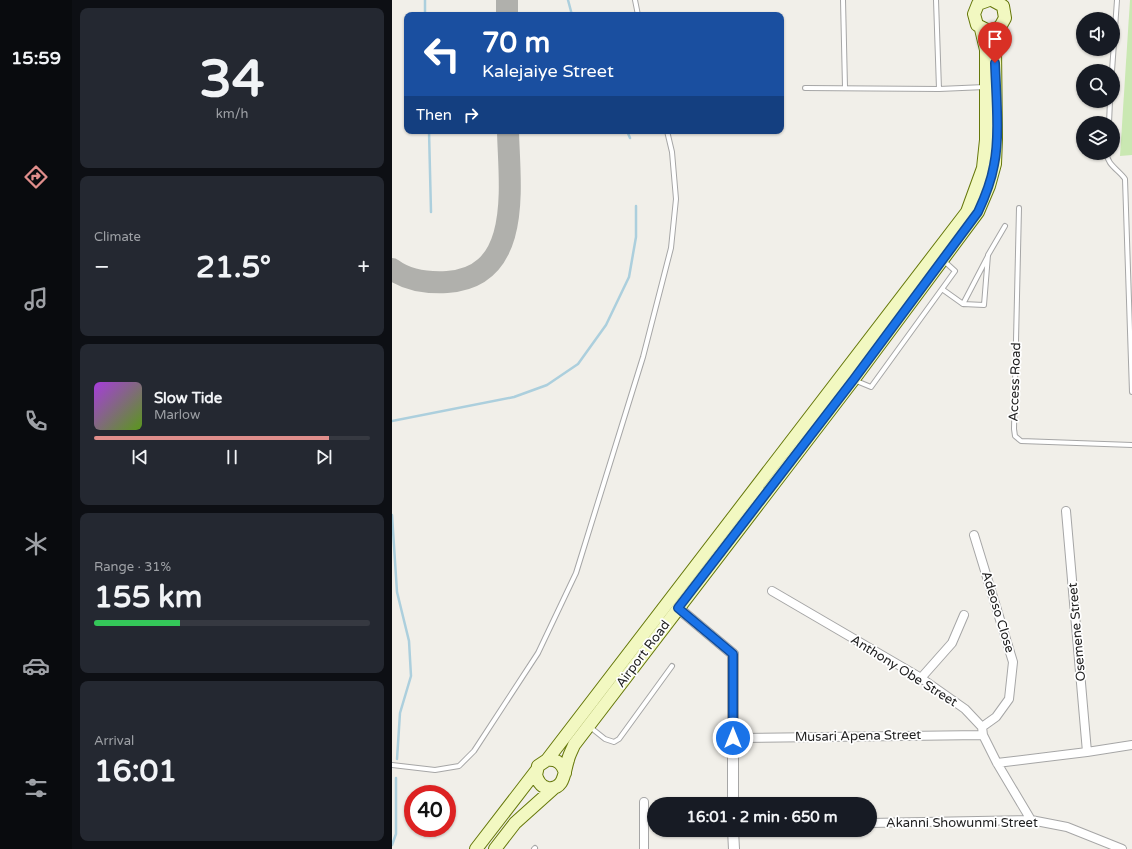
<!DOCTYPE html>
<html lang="en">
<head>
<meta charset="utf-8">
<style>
  body { margin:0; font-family:"Varela Round",sans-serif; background:#242831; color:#f1f3f6; height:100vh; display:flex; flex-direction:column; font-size:15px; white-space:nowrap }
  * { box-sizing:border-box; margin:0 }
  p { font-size:13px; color:#9ea1a6 }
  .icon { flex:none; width:22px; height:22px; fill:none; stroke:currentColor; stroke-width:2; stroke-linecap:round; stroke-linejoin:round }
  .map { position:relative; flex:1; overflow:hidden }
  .sheet { display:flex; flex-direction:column; gap:8px; padding:8px; background:#0d0f14; width:320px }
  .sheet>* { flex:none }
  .guide { position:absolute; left:12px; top:12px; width:380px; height:122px; border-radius:8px; box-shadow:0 1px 3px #0004; background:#1a4fa0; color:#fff; overflow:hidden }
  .controls { position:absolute; left:684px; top:12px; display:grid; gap:8px }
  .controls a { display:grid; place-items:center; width:44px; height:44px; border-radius:50%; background:#171b24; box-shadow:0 1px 3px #0004; font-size:20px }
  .speed { position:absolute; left:12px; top:785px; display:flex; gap:8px; font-size:20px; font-weight:700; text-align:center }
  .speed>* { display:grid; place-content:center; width:52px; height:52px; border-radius:50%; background:#171b24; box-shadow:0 1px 3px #0004; line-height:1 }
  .speed .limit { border:6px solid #d22; background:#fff; color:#111 }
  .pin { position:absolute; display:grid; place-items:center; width:34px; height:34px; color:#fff; margin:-41px -17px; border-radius:50% 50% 50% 0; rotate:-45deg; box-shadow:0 0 4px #0007 }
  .pin .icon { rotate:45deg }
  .me { position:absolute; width:44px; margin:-22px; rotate:0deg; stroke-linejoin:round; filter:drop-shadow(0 0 3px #0008) }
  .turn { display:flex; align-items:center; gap:14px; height:84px; padding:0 12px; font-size:18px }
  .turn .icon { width:52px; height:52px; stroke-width:2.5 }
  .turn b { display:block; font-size:28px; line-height:34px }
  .then { display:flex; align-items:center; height:38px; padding:0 12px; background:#0003; gap:8px; font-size:15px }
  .big { font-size:30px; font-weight:700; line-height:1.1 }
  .sheet .widget { flex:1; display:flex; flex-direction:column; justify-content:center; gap:6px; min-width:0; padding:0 14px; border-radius:8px; background:#242831 }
  .sheet .dial { align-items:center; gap:0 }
  .dial b { font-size:52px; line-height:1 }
  .song { display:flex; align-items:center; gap:12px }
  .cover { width:48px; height:48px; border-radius:6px; background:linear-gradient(135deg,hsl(280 70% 55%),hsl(90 70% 35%)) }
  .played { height:4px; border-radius:2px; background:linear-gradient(90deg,#e08e8b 85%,#363941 85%) }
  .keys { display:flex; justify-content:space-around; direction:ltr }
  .heat { display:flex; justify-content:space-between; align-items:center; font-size:22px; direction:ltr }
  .charge { height:6px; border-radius:3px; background:linear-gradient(90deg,#34c759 31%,#363941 0) }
  .trip { position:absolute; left:255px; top:797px; width:230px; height:40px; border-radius:20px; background:#171b24; box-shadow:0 1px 3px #0004; font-weight:700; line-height:40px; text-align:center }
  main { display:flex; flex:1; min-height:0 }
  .tab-bar { display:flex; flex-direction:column; width:72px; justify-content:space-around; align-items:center; background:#090b0e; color:#9ea1a6 }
  .tab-bar .icon { width:28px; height:28px }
  .tab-bar .selected { color:#e08e8b }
  .tab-bar b { font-size:18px; color:#f1f3f6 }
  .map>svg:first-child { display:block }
</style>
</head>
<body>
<main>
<nav class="tab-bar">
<b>15:59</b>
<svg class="icon selected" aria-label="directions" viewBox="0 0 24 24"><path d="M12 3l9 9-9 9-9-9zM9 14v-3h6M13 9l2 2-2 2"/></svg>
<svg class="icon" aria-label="music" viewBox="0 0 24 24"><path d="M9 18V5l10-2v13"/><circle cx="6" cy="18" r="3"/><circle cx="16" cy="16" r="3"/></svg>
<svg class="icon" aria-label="phone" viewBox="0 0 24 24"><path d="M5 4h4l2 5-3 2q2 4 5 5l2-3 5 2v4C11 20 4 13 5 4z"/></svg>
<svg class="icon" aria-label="climate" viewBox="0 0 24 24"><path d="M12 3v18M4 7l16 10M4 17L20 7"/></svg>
<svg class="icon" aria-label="car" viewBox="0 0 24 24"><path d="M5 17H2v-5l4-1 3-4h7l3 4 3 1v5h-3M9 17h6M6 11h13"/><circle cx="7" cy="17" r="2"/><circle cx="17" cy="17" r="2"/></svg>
<svg class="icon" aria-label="filters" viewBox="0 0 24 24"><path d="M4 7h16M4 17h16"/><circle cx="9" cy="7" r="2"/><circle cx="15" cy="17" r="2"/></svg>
</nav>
<section class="sheet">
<div class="widget dial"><b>34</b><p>km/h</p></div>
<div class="widget"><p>Climate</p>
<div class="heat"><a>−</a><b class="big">21.5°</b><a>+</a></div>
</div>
<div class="widget">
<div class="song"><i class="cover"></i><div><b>Slow Tide</b><p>Marlow</p></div></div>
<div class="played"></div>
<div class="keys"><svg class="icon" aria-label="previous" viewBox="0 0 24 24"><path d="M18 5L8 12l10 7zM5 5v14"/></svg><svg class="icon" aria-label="pause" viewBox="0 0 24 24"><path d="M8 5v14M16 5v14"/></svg><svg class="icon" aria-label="next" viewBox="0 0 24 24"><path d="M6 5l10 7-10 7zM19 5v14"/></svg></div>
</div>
<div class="widget"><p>Range · 31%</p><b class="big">155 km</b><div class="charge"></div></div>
<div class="widget"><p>Arrival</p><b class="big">16:01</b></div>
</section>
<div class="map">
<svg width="740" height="849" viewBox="0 0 740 849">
  <rect width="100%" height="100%" fill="#f1efe9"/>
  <path fill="#cae8b2" d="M 738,0 L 740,0 L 740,155 L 728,156 Z"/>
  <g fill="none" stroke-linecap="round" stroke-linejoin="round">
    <path stroke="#accfdd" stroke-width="2.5" d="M 33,0 L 33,15
      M 176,0 L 180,15
      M 37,131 L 39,212
      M 235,131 L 238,138
      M 0,421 L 122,397 L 155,385 L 186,364 L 214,325 L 237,277 L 244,237 L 244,206
      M 0,515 L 5,592 L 17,641 L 19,676 L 8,713 L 5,759
      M 0,845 L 4,834 L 4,778"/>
    <path stroke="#b0b0ac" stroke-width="22" d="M 115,0 L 115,15
      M 0,269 C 16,281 36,283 55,282 C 132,277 117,183 116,131"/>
    <g stroke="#a6a6a6" stroke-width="6">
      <path id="service" d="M 243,0 L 246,15
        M 451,0 L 453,87
        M 544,0 L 547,89
        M 720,71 L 725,0
        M 413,88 L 547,89 L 593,87
        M 717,123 L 718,101
        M 715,153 C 714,164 728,171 733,179 L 740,392
        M 627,208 L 622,429 L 623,436 L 629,441 L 740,445
        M 550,289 L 571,304 L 592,305 L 596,255 L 613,226
        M 571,304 L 596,256
        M 462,380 L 479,387 L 563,271 L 552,261
        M 198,727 L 213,739 L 222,742 L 227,739 L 280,666
        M 0,765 L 43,770 L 67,766 L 82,751 L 146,653 L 184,573 L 251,357 L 279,248 L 284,199 L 280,152 L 275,131
        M 142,849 L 143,848"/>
    </g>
    <g stroke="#a6a6a6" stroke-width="10">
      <path id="minor" d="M 674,511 L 695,752
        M 582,535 L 621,662 L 617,699 L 604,717 L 590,727
        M 380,591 L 529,678 L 573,709 L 590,727 L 591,735 L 605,763 L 639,820
        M 529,678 L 560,643 L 572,615
        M 341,738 L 591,735
        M 605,763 L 695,752 L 740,745
        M 252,802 L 252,849
        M 478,823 L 639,820 L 675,827 L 730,849"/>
    </g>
    <g stroke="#a6a6a6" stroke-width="12">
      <path id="tertiary" d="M 286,608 L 341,654 L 341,804
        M 341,830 L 342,849"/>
    </g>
    <g stroke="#66780a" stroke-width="14">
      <path id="secondary" d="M 597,0 L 586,4 L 582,14 L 585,25 L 597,31 L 608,27 L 613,18 L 611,6 L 600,0
        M 155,760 L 575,212 L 591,168 L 594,140 L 594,50 L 589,29
        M 173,773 C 170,763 165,759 155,760 L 146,766 L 144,775 C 146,782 149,787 156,788 C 173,790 172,771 176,760 C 177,755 180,750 182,745 L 462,379 L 586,212 L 597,186 L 603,164 L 604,139 L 603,48 L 608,27
        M 84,849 L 144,771
        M 103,849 L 123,823 L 162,788"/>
    </g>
    <use href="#service" stroke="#fff" stroke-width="4"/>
    <use href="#minor" stroke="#fff" stroke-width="8"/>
    <use href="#tertiary" stroke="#fff" stroke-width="10"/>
    <use href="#secondary" stroke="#f2f8c1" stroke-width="12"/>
  </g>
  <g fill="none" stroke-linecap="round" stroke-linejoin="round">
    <g stroke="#114b97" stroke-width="10">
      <path id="route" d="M 341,738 L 341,654 L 286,608 L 462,379 L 586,212 C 593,197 599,182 602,165 C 608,136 604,94 603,63"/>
    </g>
    <use href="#route" stroke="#1a73e8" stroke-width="7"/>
  </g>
  <g text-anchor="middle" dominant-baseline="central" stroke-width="3.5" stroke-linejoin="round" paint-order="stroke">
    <g font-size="13" fill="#222" stroke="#fff">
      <text transform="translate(623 382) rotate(-88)">Access Road</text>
      <text transform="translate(606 612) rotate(73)">Adeoso Close</text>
      <text transform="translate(685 632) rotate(-95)">Osemene Street</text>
      <text transform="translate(251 654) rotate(-53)">Airport Road</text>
      <text transform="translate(512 671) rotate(32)">Anthony Obe Street</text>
      <text transform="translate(466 736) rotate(-1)">Musari Apena Street</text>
      <text x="570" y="823">Akanni Showunmi Street</text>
    </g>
  </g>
</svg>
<div class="controls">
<a><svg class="icon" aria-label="sound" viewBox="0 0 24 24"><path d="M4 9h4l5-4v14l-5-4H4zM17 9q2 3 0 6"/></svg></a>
<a><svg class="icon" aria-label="search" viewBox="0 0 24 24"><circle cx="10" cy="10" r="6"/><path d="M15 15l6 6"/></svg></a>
<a><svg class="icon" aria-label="layers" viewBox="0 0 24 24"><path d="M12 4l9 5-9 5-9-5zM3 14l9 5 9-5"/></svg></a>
</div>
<div class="speed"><div class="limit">40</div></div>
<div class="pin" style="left:603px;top:63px;background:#d93025"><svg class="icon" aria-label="arrive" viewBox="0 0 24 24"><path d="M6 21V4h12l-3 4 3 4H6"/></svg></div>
<svg class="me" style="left:341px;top:738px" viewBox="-20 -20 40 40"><circle r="17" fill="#1a73e8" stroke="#fff" stroke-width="3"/><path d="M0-11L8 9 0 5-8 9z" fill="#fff"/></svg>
<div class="trip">16:01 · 2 min · 650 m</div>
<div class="guide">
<div class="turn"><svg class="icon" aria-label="left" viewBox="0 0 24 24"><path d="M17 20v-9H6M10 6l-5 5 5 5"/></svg><div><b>70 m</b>Kalejaiye Street</div></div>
<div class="then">Then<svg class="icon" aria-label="right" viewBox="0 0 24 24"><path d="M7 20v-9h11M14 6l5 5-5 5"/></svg></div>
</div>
</div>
</main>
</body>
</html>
